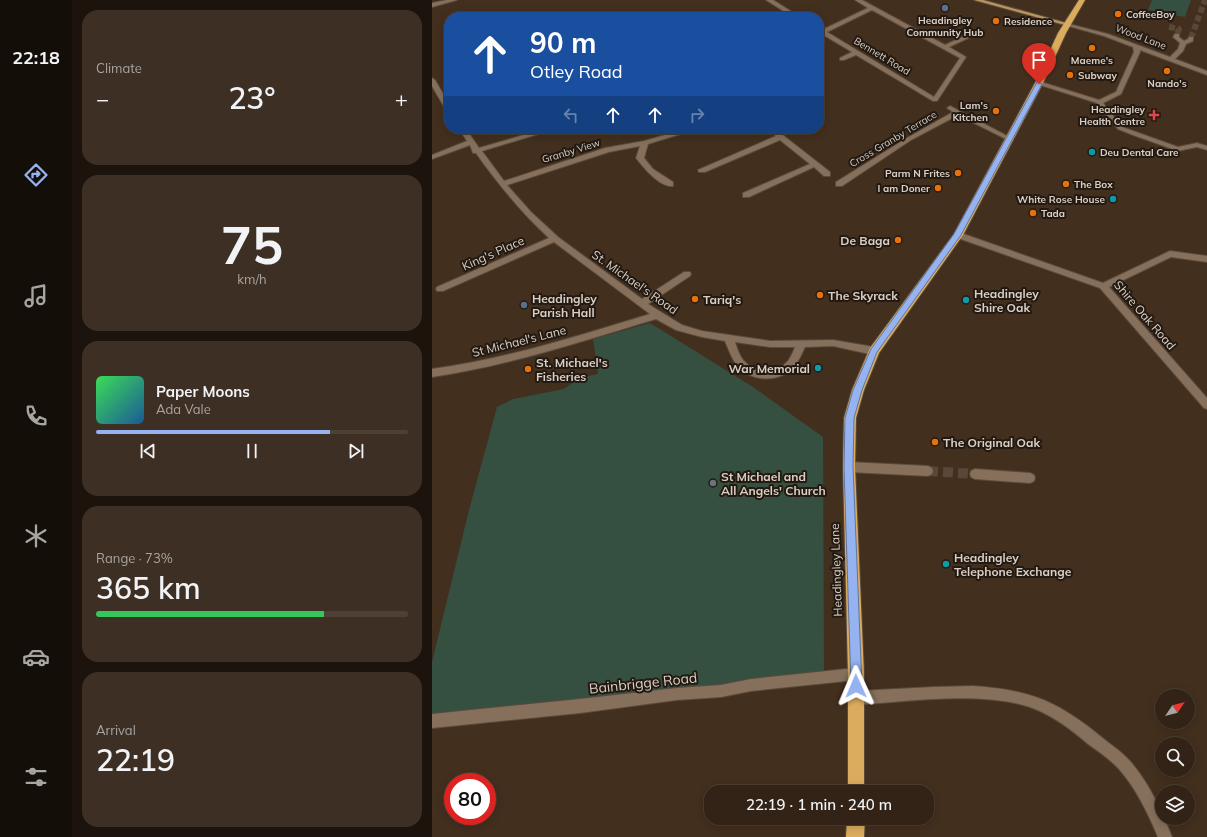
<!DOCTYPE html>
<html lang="en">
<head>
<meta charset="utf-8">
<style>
  body { margin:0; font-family:Mulish,sans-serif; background:#3d2f23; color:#f1f3f6; height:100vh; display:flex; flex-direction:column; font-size:15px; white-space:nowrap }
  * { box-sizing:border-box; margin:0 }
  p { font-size:13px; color:#a8a4a1 }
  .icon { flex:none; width:22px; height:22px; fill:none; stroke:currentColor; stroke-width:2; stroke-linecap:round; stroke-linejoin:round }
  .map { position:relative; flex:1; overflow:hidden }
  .panel { display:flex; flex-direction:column; gap:10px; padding:10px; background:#1c130c; width:360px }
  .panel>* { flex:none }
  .top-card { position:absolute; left:12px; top:12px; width:380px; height:122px; border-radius:16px; box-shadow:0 2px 10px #0003,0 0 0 1px #4d4035; background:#1a4fa0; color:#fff; overflow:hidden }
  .needle { width:26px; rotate:55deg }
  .fabs { position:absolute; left:723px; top:689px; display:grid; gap:8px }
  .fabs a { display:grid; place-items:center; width:40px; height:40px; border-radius:50%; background:#322316; box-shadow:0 2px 10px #0003,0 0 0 1px #4d4035; font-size:20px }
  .speed { position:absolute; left:12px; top:773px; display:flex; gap:8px; font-size:20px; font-weight:700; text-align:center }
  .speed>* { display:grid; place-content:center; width:52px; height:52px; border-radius:50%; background:#322316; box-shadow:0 2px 10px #0003,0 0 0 1px #4d4035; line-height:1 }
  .speed .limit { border:6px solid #d22; background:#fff; color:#111 }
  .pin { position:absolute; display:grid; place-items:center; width:34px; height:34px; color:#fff; margin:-41px -17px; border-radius:50% 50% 50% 0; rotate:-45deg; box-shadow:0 0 4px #0007 }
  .pin .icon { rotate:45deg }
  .me { position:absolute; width:44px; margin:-22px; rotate:359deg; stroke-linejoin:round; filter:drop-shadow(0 0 3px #0008) }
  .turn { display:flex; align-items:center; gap:14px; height:84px; padding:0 20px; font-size:18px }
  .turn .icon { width:52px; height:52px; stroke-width:2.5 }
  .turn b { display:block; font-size:28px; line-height:34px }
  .lanes { display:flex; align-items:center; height:38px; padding:0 20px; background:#0003; justify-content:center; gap:20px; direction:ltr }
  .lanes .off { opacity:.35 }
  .big { font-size:30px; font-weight:600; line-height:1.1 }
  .panel .widget { flex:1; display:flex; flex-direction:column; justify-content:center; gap:6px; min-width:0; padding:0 14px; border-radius:16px; background:#3d2f23 }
  .panel .dial { align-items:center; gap:0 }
  .dial b { font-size:52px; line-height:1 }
  .song { display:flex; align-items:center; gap:12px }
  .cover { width:48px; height:48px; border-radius:6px; background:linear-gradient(135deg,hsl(130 70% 55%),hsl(210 70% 35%)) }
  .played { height:4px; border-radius:2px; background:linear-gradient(90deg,#95b2f1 75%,#4d4035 75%) }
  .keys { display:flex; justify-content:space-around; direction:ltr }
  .heat { display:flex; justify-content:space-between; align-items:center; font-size:22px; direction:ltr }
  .charge { height:6px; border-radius:3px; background:linear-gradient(90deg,#34c759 73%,#4d4035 0) }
  .trip { position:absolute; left:272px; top:785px; width:230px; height:40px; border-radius:16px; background:#322316; box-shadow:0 2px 10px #0003,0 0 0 1px #4d4035; font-weight:600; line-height:40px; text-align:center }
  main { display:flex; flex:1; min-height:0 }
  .dock { display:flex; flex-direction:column; width:72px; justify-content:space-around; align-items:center; background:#140e09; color:#a8a4a1 }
  .dock .icon { width:28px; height:28px }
  .dock .active { color:#95b2f1 }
  .dock b { font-size:18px; color:#f1f3f6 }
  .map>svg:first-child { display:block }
</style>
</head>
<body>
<main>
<nav class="dock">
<b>22:18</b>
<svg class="icon active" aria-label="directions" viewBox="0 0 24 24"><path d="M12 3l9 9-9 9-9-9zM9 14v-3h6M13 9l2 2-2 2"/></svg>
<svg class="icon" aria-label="music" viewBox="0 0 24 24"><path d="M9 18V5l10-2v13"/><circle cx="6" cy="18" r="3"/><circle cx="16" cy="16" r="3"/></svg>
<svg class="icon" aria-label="phone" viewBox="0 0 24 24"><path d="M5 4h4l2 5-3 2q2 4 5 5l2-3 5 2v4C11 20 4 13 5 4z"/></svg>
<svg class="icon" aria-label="climate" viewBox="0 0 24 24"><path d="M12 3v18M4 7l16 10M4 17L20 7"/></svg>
<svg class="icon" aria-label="car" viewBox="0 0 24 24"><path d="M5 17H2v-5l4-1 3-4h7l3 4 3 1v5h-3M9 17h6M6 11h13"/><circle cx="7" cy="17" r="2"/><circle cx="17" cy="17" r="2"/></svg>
<svg class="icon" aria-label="filters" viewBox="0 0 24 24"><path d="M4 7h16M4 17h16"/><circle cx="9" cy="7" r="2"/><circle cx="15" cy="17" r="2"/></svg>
</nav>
<section class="panel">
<div class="widget"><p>Climate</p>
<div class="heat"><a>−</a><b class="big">23°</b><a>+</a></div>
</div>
<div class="widget dial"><b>75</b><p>km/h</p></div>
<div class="widget">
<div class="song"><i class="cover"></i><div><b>Paper Moons</b><p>Ada Vale</p></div></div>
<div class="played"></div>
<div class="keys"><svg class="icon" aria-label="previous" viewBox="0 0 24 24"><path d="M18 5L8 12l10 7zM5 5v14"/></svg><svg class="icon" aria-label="pause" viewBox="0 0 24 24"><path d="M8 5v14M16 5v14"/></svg><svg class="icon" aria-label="next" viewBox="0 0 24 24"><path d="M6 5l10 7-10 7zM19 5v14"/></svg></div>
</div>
<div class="widget"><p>Range · 73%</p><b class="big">365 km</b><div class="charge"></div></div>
<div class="widget"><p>Arrival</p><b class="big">22:19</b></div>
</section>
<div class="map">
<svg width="775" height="837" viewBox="0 0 775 837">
  <rect width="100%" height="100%" fill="#432f1e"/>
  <path fill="#355041" d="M 720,0 L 759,0 L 753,17 L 716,10 Z
    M 218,323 L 321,387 L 391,437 L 392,677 L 0,720 L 0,662 L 37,510 L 65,407 L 81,399 L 132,389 L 147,378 L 166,374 L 161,339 Z"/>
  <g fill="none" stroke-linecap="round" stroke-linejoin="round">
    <path stroke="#5a4737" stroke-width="6" stroke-dasharray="6 3" stroke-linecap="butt" d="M 737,27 L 747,29 L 745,35
      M 759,38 L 773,0"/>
    <path stroke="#5a4737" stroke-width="10" stroke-dasharray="10 5" stroke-linecap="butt" d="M 496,471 L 543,474"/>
    <g stroke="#5b4b3b" stroke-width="2">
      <path id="minor" d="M 15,0 L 25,0 L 0,7 L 0,3 Z
        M 334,0 L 341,0 L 368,17 L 361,17 Z
        M 423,0 L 430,0 L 513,45 L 541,32 L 545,32 L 545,34 L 517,47 L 534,57 L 505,101 L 501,101 L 424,55 L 412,60 L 408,60 L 408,58 L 420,52 L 388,33 L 387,28 L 390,30 L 436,8 ZM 440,10 L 528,58 L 502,97 L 395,32 Z
        M 633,23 L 676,34 L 738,57 L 746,49 L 748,43 L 741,37 L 743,34 L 747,34 L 747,37 L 752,41 L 756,39 L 757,37 L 761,37 L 761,41 L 754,44 L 751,51 L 743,59 L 775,71 L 775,75 L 708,50 L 708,52 L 689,94 L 671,103 L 690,127 L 746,147 L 765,143 L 775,146 L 775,150 L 765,147 L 746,151 L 701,135 L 686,129 L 665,103 L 605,84 L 605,82 L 609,82 L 667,100 L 684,92 L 702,52 L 701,47 L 672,36 L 633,25 Z
        M 0,78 L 3,80 L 17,104 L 17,112 L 14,110 L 0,86 Z
        M 518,106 L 581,139 L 576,140 L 526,115 L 479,140 L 410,186 L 404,186 L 404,182 L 475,138 L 521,112 L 515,108 Z
        M 27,129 L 34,129 L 47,148 L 112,129 L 123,129 L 50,151 L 72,181 L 173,148 L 212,141 L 254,129 L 265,129 L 216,144 L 212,158 L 221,169 L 241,182 L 241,186 C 228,188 211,167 204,158 L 208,146 L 177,152 L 75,185 L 99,212 L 126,237 L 210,299 L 252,272 L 258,272 L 259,274 L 258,276 L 216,304 L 250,325 L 270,331 L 338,341 L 401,340 L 442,347 L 447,351 L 442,355 L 401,346 L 373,347 C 370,353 367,361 362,366 C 348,384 317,382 304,364 C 299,357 296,348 293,341 L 270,337 L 244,330 L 224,319 C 150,341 76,366 0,377 L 0,369 C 74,359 146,336 218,314 L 122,242 L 11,291 L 5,291 L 4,289 L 5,287 L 117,238 C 89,212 66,184 44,153 L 41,153 L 38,145 L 0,159 L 0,155 L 35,141 ZM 303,342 L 338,347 L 363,347 C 361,352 359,357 356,361 C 344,375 323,374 311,360 C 307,355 305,348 303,342 Z
        M 336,129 L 343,129 L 398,172 L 398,176 L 392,176 L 382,167 L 317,197 L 311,197 L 311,193 L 378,164 L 348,140 L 273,172 L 267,172 L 266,170 L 344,136 Z
        M 526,232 L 671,283 L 738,251 L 775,256 L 775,262 L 739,257 L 677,287 L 775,398 L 775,409 L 772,408 L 668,288 L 523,237 L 522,235 Z
        M 417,462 L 496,466 L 500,468 L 501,471 L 500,474 L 496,476 L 417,472 L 413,470 L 412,467 L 413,464 Z
        M 543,469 L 598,473 L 602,475 L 603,478 L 602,481 L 598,483 L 543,479 L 539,477 L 538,474 L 539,471 Z
        M 424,668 L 429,669 L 430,674 L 429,679 L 424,680 L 319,691 L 289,697 L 245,700 L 148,713 L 0,728 L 0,714 L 148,699 L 245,688 L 289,685 L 319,679 Z
        M 541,686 C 600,690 627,702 673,740 C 683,748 694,755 702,766 C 719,787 731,814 740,837 L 726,837 C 716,813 704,788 687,769 C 678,759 666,751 656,744 C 640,730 623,717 603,709 C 556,690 476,701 425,705 L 420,703 L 418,698 L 420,693 L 425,691 L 502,687 Z"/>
    </g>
    <g stroke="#5b4b3b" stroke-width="2">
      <path id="major" d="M 542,0 L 551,0 L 638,24 L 633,25 Z"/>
    </g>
    <g stroke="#5b4b3b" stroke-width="2">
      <path id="highway" d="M 647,0 L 653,0 L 634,33 L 611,83 L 531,235 L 447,353 L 432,390 L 424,418 L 423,467 L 432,674 L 432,792 L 416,792 L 416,674 L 411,467 L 412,418 L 420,390 L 438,348 L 522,234 L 603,83 L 626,33 Z
        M 415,818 L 433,818 L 432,837 L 414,837 Z"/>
    </g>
    <use href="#minor" fill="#86705c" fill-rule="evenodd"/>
    <use href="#major" fill="#ba945d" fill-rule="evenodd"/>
    <use href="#highway" fill="#dcac5e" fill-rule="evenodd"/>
  </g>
  <path fill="#95b2f1" stroke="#61749d" d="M 605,82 L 610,84 L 529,235 L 445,352 L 430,390 L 422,418 L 421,467 L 430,686 L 429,690 L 424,692 L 420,690 L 419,686 L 412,467 L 413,418 L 421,390 L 439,349 L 522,234 Z"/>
  <g fill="#5c6f8a" stroke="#221a12" stroke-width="1.5">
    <circle cx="513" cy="8" r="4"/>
    <circle cx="92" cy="305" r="4"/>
  </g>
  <g fill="#e8710a" stroke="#221a12" stroke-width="1.5">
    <circle cx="686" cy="14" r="4"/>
    <circle cx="564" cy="21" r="4"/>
    <circle cx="660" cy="48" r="4"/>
    <circle cx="735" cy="71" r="4"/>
    <circle cx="638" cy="75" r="4"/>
    <circle cx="564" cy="111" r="4"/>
    <circle cx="526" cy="173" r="4"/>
    <circle cx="634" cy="184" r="4"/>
    <circle cx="506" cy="188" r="4"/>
    <circle cx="601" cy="213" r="4"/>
    <circle cx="466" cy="240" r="4"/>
    <circle cx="388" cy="295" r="4"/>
    <circle cx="263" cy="299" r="4"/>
    <circle cx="96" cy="369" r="4"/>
    <circle cx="503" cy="442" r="4"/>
  </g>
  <path fill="#e0444e" stroke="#221a12" stroke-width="1.5" d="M720 109h4v4h4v4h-4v4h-4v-4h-4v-4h4z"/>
  <g fill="#0f9aa8" stroke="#221a12" stroke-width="1.5">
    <circle cx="660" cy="152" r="4"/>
    <circle cx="681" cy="199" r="4"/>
    <circle cx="534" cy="300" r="4"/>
    <circle cx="386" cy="368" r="4"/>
    <circle cx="514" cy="564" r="4"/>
  </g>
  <circle fill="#6b7280" stroke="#221a12" stroke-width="1.5" cx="281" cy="483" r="4"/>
  <g text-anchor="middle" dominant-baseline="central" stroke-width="4" stroke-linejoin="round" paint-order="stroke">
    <g font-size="10" font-weight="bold" fill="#dbcfc4" stroke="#221a12" text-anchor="start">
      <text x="694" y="14">CoffeeBoy</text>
      <text x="513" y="20" text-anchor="middle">Headingley<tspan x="513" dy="12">Community Hub</tspan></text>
      <text x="572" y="21">Residence</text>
      <text x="660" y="60" text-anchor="middle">Maeme's</text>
      <text x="646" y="75">Subway</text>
      <text x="735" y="83" text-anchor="middle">Nando's</text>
      <text x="556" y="105" text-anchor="end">Lam's<tspan x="556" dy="12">Kitchen</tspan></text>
      <text x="713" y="109" text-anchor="end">Headingley<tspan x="713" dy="12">Health Centre</tspan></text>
      <text x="668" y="152">Deu Dental Care</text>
      <text x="518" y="173" text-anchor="end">Parm N Frites</text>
      <text x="642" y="184">The Box</text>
      <text x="498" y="188" text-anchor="end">I am Doner</text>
      <text x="673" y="199" text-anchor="end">White Rose House</text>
      <text x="609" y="213">Tada</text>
    </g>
    <g font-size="10" fill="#dbcfc4" stroke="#221a12">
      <text transform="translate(709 37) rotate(21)">Wood Lane</text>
      <text transform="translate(450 56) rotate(31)">Bennett Road</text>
      <text transform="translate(461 139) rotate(-31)">Cross Granby Terrace</text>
      <text transform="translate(139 151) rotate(-17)">Granby View</text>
    </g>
    <g font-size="12" font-weight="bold" fill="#dbcfc4" stroke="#221a12" text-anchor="start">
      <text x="458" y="240" text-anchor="end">De Baga</text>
      <text x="542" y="293">Headingley<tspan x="542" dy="14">Shire Oak</tspan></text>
      <text x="396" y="295">The Skyrack</text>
      <text x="100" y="298">Headingley<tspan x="100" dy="14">Parish Hall</tspan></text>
      <text x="271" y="299">Tariq's</text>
      <text x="104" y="362">St. Michael's<tspan x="104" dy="14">Fisheries</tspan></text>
      <text x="378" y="368" text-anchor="end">War Memorial</text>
      <text x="511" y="442">The Original Oak</text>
      <text x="289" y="476">St Michael and<tspan x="289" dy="14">All Angels' Church</tspan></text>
      <text x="522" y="557">Headingley<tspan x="522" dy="14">Telephone Exchange</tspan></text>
    </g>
    <g font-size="12" fill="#dbcfc4" stroke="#221a12">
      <text transform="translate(61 253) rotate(-24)">King's Place</text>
      <text transform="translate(203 282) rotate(35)">St. Michael's Road</text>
      <text transform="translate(713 315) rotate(49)">Shire Oak Road</text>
      <text transform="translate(87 341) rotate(-14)">St Michael's Lane</text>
      <text transform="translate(404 570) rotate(-92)">Headingley Lane</text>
    </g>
    <g font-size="14" fill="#dbcfc4" stroke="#221a12">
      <text transform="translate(211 683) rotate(-6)">Bainbrigge Road</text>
    </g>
  </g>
</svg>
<div class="fabs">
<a><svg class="needle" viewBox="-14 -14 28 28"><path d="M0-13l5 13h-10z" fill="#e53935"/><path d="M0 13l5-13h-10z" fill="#a8a4a1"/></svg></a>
<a><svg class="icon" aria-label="search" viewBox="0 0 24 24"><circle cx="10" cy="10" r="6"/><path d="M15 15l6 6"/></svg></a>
<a><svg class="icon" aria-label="layers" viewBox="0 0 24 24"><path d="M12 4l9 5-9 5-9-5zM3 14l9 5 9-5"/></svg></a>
</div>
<div class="speed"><div class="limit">80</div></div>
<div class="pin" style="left:607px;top:84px;background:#d93025"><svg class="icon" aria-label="arrive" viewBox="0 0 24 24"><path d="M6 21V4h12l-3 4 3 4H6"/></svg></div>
<svg class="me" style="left:424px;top:686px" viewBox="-20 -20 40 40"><path d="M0-17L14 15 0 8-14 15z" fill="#95b2f1" stroke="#fff" stroke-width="4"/></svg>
<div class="trip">22:19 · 1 min · 240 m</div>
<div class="top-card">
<div class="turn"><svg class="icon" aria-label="ahead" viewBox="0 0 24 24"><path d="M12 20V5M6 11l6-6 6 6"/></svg><div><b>90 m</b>Otley Road</div></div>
<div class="lanes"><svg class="icon off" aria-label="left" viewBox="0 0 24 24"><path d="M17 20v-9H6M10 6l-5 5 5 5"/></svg><svg class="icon" aria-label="ahead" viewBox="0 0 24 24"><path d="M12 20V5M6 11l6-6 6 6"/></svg><svg class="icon" aria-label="ahead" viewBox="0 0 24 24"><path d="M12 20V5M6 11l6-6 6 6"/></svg><svg class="icon off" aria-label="right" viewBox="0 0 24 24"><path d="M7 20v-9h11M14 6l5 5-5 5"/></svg></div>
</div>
</div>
</main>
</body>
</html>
